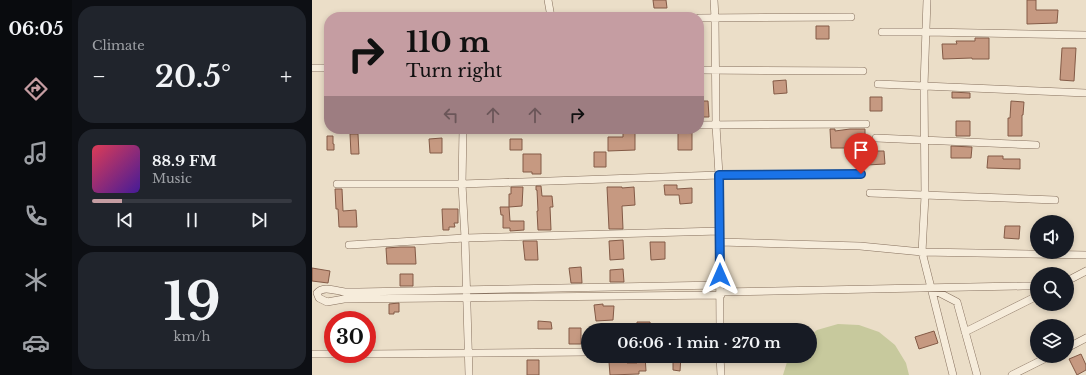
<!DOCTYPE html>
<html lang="en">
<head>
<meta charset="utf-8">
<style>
  body { margin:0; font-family:"Libre Baskerville",serif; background:#20242c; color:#f1f3f6; height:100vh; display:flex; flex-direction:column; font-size:15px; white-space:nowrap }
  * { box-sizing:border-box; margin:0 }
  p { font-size:13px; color:#9ea1a6 }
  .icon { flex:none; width:22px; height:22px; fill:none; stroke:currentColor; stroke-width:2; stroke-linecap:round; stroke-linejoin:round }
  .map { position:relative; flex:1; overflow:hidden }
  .drawer { display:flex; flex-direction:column; gap:6px; padding:6px; background:#0d0f14; width:240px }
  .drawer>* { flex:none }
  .hud { position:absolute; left:12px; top:12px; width:380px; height:122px; border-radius:16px; box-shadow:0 2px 6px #0003; background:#c59da2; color:#111; overflow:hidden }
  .buttons { position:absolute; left:718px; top:215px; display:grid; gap:8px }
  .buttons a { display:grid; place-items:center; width:44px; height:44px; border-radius:50%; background:#171b24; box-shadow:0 2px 6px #0003; font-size:20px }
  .speed { position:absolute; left:12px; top:311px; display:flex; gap:8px; font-size:20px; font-weight:700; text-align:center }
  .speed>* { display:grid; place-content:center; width:52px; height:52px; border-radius:50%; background:#171b24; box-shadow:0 2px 6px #0003; line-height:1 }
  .speed .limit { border:6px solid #d22; background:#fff; color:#111 }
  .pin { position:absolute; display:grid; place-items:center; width:34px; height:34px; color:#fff; margin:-41px -17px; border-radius:50% 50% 50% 0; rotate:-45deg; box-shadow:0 0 4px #0007 }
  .pin .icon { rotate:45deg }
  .me { position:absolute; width:44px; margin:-22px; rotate:0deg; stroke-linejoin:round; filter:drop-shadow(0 0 3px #0008) }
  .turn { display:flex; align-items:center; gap:14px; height:84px; padding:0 16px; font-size:18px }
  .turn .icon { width:52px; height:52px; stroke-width:2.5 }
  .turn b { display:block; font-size:28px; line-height:34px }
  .lanes { display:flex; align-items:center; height:38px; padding:0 16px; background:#0003; justify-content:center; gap:20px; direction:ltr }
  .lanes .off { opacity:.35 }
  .big { font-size:30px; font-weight:600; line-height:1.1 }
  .drawer .widget { flex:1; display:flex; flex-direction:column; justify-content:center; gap:6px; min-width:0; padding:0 14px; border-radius:16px; background:#20242c }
  .drawer .dial { align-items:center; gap:0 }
  .dial b { font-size:52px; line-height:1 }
  .song { display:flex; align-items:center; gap:12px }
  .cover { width:48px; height:48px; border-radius:6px; background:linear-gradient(135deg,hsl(350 70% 55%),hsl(260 70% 35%)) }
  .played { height:4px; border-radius:2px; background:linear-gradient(90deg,#c59da2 15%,#363941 15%) }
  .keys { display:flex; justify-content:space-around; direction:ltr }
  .heat { display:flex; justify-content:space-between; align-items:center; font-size:22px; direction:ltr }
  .trip { position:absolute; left:269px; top:323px; width:236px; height:40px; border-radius:20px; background:#171b24; box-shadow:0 2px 6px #0003; font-weight:600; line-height:40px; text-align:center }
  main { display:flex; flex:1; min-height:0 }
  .menu { display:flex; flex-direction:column; width:72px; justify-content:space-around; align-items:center; background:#090b0e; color:#9ea1a6 }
  .menu .icon { width:28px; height:28px }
  .menu .on { color:#c59da2 }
  .menu b { font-size:18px; color:#f1f3f6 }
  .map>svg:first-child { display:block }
</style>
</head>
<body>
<main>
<nav class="menu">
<b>06:05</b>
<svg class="icon on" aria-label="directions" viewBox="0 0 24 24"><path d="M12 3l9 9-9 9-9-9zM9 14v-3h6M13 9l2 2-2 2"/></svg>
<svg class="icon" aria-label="music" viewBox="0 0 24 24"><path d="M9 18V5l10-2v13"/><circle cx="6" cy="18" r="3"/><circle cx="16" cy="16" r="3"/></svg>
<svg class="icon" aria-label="phone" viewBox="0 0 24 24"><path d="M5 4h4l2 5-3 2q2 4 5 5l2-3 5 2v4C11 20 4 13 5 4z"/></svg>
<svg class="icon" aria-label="climate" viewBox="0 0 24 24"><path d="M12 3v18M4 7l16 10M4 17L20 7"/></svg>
<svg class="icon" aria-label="car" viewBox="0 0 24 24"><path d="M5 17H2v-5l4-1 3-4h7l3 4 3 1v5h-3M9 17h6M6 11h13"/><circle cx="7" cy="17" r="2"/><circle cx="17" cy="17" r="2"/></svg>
</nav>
<section class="drawer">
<div class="widget"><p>Climate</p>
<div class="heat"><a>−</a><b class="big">20.5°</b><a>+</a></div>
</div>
<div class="widget">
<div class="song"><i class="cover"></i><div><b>88.9 FM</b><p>Music</p></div></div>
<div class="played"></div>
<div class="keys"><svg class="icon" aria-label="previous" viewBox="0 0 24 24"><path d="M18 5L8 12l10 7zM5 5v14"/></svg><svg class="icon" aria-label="pause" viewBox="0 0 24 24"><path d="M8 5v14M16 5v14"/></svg><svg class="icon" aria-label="next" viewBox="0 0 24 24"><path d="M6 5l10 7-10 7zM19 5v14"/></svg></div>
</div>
<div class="widget dial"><b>19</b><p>km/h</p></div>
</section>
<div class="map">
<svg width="774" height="375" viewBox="0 0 774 375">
  <rect width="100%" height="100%" fill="#ebdec8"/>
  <path fill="#c7c99d" d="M 526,324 L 547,325 L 567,332 L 583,345 L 594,363 L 597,375 L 471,375 L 475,362 L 479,356 L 498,356 L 498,336 L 505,330 Z"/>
  <path fill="#c69981" stroke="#835a46" d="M 341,0 L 354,0 L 355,8 L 342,8 Z
    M 715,0 L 724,0 L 724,10 L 746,10 L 745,23 L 715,24 Z
    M 504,26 L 517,26 L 517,39 L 504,39 Z
    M 663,38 L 677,38 L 677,59 L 660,59 L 660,58 L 631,59 L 630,44 L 645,44 L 644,41 L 663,41 Z
    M 750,48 L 764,48 L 762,81 L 748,80 Z
    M 474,80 L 475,93 L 462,94 L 461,81 Z
    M 640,92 L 658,93 L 658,98 L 640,98 Z
    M 558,97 L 570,97 L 570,111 L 558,111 Z
    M 387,101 L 396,101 L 397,117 L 387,117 Z
    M 699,101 L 712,102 L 711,115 L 710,115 L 710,136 L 696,136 L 696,118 L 698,118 Z
    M 644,121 L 658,121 L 658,136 L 644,136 Z
    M 518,129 L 523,129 L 523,131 L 538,129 L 553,129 L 553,148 L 519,148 Z
    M 311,130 L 323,130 L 323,150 L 296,151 L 296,137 L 311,137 Z
    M 366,133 L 380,133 L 380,150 L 366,150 Z
    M 38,134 L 46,134 L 47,154 L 39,154 Z
    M 15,136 L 21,136 L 21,144 L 22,144 L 22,150 L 15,150 Z
    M 130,138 L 130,153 L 118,153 L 117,139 Z
    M 198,139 L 210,139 L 210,150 L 198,150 Z
    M 555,144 L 561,144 L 561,151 L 572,151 L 573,164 L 555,165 Z
    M 639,146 L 660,147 L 659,158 L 639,158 Z
    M 282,152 L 294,152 L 294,167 L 282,167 Z
    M 211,154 L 229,154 L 229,174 L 220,174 L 220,172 L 211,172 Z
    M 676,156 L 691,156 L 691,159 L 708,159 L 708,169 L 675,168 Z
    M 352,185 L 365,185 L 365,189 L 380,188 L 380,203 L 368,204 L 367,195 L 353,195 Z
    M 224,186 L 229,186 L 230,196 L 240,196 L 241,207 L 238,207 L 239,230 L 226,230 L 225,211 L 226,211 L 225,190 L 224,190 Z
    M 199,187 L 211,187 L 210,206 L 197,207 L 197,194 L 199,194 Z
    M 295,187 L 310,187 L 310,188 L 322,187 L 323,205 L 310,206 L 311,229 L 297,229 Z
    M 23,189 L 30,189 L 31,211 L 44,210 L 45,227 L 27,227 L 26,209 L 24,209 Z
    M 188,207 L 197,207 L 198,221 L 212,221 L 212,230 L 198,231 L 198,228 L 191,228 L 191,215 L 189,215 Z
    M 130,209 L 146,209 L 146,223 L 142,223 L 143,227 L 137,227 L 137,230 L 131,230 Z
    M 693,226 L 708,226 L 707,239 L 692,238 Z
    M 311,240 L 312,259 L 298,260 L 297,241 Z
    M 211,241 L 225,241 L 226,260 L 213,260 Z
    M 338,242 L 353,242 L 353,259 L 339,260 Z
    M 88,247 L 103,247 L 104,264 L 75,264 L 74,248 Z
    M 269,267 L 270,283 L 259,283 L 257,268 Z
    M 0,268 L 18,271 L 16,283 L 0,281 Z
    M 311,269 L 312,282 L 298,282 L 298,270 Z
    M 88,274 L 101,274 L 101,286 L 88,286 Z
    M 87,303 L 87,312 L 82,312 L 82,314 L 77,314 L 77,304 Z
    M 291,304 L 291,306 L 302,306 L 301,320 L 284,321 L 282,305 Z
    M 226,321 L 239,322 L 240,329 L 226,329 Z
    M 325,322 L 338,322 L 339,330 L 325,330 Z
    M 257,328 L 269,328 L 269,344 L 257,344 Z
    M 622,331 L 626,343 L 607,349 L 603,337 Z
    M 769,354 L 774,365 L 774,370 L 765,375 L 757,359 Z
    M 325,356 L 333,356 L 334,371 L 327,371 L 327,374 L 298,375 L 297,362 L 315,361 L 315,363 L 325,363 Z
    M 361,356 L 369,356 L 368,371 L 361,370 Z
    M 215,360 L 227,360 L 227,375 L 215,375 Z"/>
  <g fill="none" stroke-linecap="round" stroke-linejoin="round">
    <g stroke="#86705e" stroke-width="8">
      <path id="minor" d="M 236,0 L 239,17
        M 402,0 L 403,18 L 404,125 L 407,175 L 408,330
        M 615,0 L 612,86 L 613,196 L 610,252 L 641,375
        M 387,18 L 539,17
        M 570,32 L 614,32 L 774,35
        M 0,68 L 17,68
        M 387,70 L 551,71
        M 566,84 L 774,93
        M 387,125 L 554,124
        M 151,129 L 150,184 L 153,238 L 157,375
        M 564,138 L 724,145
        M 25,184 L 150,184 L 407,175 L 549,174
        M 558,193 L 743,200
        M 408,242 L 548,246 L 610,252 L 774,255
        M 37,245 L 153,238 L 408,231
        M 755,281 L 774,271
        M 408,285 L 47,292 C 42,292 38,292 33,292 C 24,291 11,285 5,293 L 7,298 L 15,302 L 32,299 L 409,295
        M 620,289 L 645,302 L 665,375
        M 408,292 L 711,286 L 725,286
        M 653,332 L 725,296
        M 755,348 L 774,338
        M 0,354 L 38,354
        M 55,354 L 276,352
        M 408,356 L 409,375
        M 700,375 L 738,356"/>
    </g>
    <use href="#minor" stroke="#f6ecdb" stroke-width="7"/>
  </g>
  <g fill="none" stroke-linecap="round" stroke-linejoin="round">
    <g stroke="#114b97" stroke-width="10">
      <path id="route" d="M 408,275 L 407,175 L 549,174"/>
    </g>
    <use href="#route" stroke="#1a73e8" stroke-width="7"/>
  </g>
</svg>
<div class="buttons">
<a><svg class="icon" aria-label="sound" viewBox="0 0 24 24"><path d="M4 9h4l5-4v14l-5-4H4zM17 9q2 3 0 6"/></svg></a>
<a><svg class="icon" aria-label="search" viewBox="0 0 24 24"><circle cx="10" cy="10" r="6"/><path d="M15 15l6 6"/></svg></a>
<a><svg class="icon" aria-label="layers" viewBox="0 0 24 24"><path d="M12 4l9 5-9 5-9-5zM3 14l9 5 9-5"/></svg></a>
</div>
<div class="speed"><div class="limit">30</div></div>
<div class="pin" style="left:549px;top:174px;background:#d93025"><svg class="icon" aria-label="arrive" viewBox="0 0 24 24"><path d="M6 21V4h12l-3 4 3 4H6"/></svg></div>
<svg class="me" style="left:408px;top:275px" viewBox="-20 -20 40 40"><path d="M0-17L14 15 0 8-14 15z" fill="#1a73e8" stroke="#fff" stroke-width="4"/></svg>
<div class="trip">06:06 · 1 min · 270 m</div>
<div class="hud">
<div class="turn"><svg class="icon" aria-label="right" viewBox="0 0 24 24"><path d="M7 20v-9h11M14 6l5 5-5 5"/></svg><div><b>110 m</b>Turn right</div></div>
<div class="lanes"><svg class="icon off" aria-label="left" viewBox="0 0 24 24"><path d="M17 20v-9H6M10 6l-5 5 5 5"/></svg><svg class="icon off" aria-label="ahead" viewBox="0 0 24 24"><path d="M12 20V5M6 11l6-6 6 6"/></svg><svg class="icon off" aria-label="ahead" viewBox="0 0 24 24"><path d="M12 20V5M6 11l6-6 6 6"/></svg><svg class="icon" aria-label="right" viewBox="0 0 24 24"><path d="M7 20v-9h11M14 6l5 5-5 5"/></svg></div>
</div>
</div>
</main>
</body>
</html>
